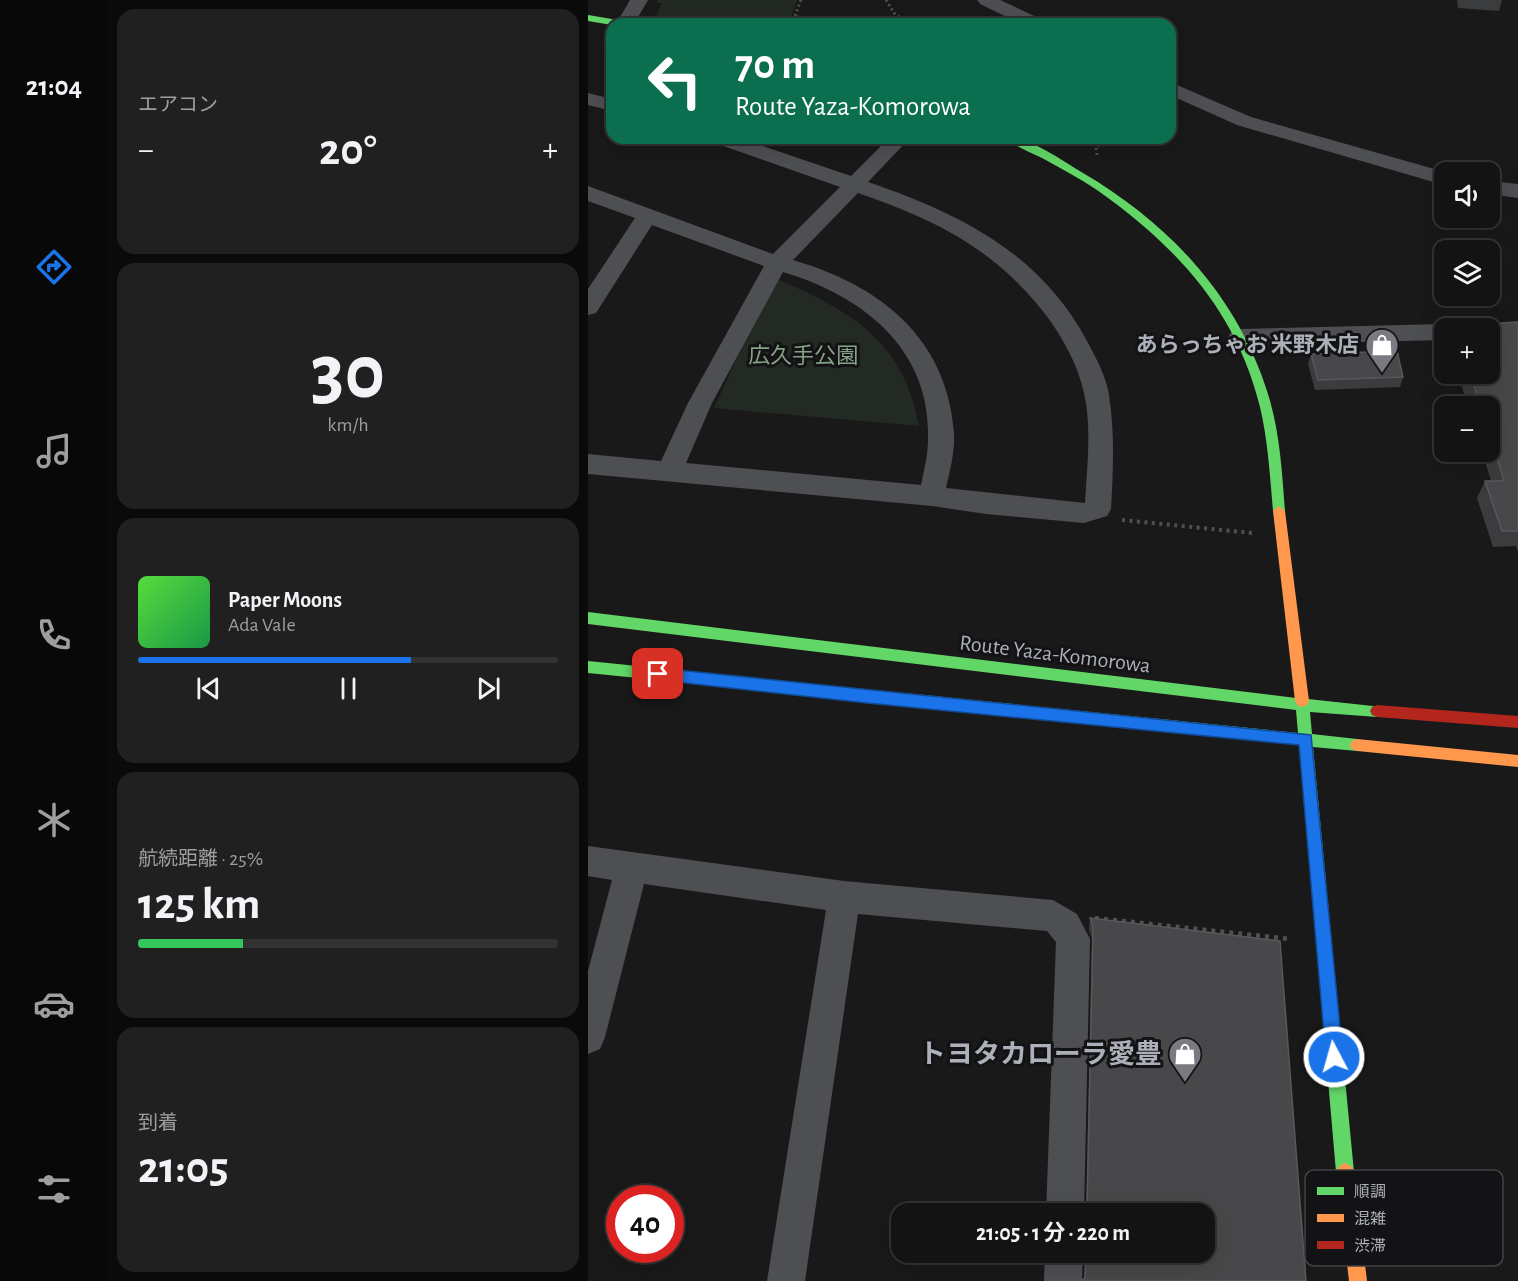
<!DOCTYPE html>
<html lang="ja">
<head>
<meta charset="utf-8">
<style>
  body { margin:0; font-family:"Alegreya Sans","Noto Sans JP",sans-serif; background:#202021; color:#f1f3f6; height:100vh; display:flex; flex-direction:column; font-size:22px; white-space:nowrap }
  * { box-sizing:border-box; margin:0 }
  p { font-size:20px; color:#9d9ea0 }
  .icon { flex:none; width:33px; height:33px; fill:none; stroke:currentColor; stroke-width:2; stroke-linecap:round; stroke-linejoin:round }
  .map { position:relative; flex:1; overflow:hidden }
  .details { display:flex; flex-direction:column; gap:9px; padding:9px; background:#0a0a0a; width:480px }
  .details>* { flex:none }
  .banner { position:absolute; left:18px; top:18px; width:570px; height:126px; border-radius:18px; box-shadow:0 6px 24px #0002,0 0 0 2px #323233; background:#0b6e4f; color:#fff; overflow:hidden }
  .buttons { position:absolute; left:846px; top:162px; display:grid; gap:12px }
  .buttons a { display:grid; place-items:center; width:66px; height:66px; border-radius:12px; background:#131313; box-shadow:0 6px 24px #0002,0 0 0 2px #323233; font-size:30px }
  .speed { position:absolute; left:18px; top:1185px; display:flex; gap:12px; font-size:30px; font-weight:700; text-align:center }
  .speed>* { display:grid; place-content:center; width:78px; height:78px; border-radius:50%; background:#131313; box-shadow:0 6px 24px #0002,0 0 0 2px #323233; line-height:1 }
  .speed .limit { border:9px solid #d22; background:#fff; color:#111 }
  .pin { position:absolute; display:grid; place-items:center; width:51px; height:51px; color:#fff; margin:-26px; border-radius:12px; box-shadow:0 3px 9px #0006 }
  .me { position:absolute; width:66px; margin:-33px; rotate:354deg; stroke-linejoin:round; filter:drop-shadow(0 0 4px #0008) }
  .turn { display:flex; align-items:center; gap:21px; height:126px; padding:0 30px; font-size:27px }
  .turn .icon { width:78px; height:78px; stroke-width:2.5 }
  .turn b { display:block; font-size:42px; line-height:51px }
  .big { font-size:45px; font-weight:700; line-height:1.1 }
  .details .card { flex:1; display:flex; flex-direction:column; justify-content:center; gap:9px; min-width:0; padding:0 21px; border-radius:18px; background:#202021 }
  .details .dial { align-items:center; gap:0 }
  .dial b { font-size:78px; line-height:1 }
  .song { display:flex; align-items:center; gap:18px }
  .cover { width:72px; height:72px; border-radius:9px; background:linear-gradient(135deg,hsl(110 70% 55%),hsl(140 70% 35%)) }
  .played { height:6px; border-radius:3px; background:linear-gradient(90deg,#1a73e8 65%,#323233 65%) }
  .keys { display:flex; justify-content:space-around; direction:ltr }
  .heat { display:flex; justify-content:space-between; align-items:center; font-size:33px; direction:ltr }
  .charge { height:9px; border-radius:4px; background:linear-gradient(90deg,#34c759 25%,#323233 0) }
  .trip { position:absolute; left:303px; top:1203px; width:324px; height:60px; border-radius:18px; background:#131313; box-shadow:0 6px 24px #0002,0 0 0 2px #323233; font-weight:700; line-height:60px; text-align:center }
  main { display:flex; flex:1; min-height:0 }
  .tabs { display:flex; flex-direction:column; width:108px; justify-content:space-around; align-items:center; background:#080808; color:#9d9ea0 }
  .tabs .icon { width:42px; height:42px }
  .tabs .active { color:#1a73e8 }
  .tabs b { font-size:27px; color:#f1f3f6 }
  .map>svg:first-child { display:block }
</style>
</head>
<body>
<main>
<nav class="tabs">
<b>21:04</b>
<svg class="icon active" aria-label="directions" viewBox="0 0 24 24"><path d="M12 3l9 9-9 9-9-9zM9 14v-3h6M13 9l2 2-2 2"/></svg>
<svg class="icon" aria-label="music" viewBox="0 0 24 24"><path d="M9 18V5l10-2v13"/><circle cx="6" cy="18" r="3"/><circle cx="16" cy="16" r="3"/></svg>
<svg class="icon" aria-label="phone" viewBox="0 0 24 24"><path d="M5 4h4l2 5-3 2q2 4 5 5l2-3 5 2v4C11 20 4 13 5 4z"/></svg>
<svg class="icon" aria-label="climate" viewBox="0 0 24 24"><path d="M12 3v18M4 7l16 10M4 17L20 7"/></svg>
<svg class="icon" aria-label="car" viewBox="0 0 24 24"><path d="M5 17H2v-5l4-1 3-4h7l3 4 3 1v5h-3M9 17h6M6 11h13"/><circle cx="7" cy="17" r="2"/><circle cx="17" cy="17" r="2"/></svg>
<svg class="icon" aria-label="filters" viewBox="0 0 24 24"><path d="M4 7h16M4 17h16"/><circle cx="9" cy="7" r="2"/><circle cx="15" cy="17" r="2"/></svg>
</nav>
<section class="details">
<div class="card"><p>エアコン</p>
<div class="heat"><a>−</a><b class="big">20°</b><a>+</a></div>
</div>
<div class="card dial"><b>30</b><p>km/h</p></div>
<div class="card">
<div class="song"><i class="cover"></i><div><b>Paper Moons</b><p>Ada Vale</p></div></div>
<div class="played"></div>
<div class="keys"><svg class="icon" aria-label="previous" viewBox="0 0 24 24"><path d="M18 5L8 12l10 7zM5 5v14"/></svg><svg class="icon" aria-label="pause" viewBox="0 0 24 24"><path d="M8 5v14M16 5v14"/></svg><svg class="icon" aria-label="next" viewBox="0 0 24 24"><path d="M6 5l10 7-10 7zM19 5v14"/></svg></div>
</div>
<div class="card"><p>航続距離 · 25%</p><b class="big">125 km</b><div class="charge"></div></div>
<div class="card"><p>到着</p><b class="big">21:05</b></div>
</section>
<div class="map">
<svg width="930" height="1281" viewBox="0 0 930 1281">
  <rect width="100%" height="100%" fill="#191919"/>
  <path fill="#232923" d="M 70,0 L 209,0 L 203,18 L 223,24 L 84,24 L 66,20 L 74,3 L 69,3 Z
    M 189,279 C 263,311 316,341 331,426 L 126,408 L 183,283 Z"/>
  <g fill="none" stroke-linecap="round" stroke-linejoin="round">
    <path stroke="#4f5052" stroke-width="3" stroke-dasharray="2 3" stroke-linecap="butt" d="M 213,0 L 207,16 L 232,24
      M 298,0 L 306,13 L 320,24
      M 509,155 L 508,148 L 518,138"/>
    <path stroke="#4f5052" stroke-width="4" stroke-dasharray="3 4.5" stroke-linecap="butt" d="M 534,520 L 664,533"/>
    <path stroke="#4f5052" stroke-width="4.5" stroke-dasharray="4 5" stroke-linecap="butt" d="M 507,918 L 702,939"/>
    <path fill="#4e4f52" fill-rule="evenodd" d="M 42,0 L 60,0 L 46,24 L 28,24 Z
      M 389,0 L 412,0 L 455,20 L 457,24 L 433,24 L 392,4 Z
      M 582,82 L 663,117 L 857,172 L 856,185 L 649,125 L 582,95 Z
      M 0,93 L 24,99 L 24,111 L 0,105 Z
      M 121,138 L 151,138 L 263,176 L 301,138 L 322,138 L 280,182 C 371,213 452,253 499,341 C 508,358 518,376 521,395 C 527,433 525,471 523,509 L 519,516 L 496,523 L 398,514 L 344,506 L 0,474 L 0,454 L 73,461 L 100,403 L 176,266 L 64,225 L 8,313 L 0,315 L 0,289 L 47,218 L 0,201 L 0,186 L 185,254 L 252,187 L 124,142 ZM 270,193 C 348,220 407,249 458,315 C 475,338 490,365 496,393 C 504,428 499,467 497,503 L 358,488 C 362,470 367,452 366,433 C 359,337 291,285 205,260 ZM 195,272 C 275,296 343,349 340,439 C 340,455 336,470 333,485 L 98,463 L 124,403 Z
      M 902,181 L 930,184 L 930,198 L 902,194 Z
      M 856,324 L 866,328 L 856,328 L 856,340 L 652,345 L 644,343 L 640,337 L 644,331 L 652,329 Z
      M 0,846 L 256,881 L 465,900 L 489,914 L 502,939 L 496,1214 L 458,1214 L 468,942 L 459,931 L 270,914 L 217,1281 L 179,1281 L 238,910 L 56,884 L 17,1037 L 12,1049 L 0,1054 L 0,971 L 24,880 L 0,876 Z
      M 457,1252 L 495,1252 L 494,1281 L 456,1281 Z"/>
    <path fill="#63d668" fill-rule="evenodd" d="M 0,15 L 36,21 L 40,24 L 24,25 L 0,21 Z
      M 418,138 C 445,138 473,160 495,173 C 582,224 650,297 680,394 C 692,432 694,472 697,511 L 695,514 L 691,516 L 685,511 C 682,476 680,441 672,407 C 648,310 588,246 509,190 C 491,178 472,168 454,158 C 442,152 428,147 418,138 Z
      M 0,612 L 708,698 L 714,695 L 720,699 L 794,707 L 796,711 L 794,715 L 789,717 L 722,712 L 724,734 L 769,739 L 774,741 L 776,745 L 774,749 L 769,751 L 725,747 L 766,1172 L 763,1178 L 757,1181 L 751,1178 L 748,1172 L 711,745 L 0,673 L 0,661 L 710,733 L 708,710 L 0,624 Z"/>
    <path fill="#ff974d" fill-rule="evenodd" d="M 691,506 L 697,511 L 721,701 L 719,705 L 714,707 L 709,705 L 707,701 L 685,511 Z
      M 769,739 L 930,755 L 930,767 L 769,751 L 764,749 L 762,745 L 764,741 Z
      M 757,1163 L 763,1166 L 766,1172 L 779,1281 L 761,1281 L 748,1172 L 751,1166 Z"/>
    <path fill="#b3261e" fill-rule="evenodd" d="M 789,705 L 930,716 L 930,728 L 789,717 L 784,715 L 782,711 L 784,707 Z"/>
  </g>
  <path fill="#3b3c3d" d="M 869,0 L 914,0 L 911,11 L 870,8 Z
    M 930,322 L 930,552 L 928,546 L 905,547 L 889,498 L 897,481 L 903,481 L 894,452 L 902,452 L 902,406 L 880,406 L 870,374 L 902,374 L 902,328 L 866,328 L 867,326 Z
    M 723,354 L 815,377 L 812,387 L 727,390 L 720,364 Z
    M 502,918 L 692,941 L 718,1281 L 492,1281 L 496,1279 L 497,1252 L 616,1252 L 616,1214 L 494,1214 L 494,1212 L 498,1210 L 504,939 L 501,930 Z"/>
  <path fill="#48484a" stroke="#57585c" stroke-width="1.5" d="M 930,322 L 930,531 L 914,531 L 897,481 L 916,481 L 902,434 L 902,406 L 893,406 L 882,374 L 902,374 L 902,328 L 868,328 L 867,326 Z
    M 809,351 L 815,377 L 730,380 L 723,354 Z
    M 502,918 L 692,941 L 718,1281 L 492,1281 L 497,1278 L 498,1252 L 616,1252 L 616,1214 L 494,1214 L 494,1212 L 499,1209 L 505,928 Z"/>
  <path fill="#1a73e8" stroke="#114b97" stroke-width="1.5" d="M 70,668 L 723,735 L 755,1057 L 752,1063 L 746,1066 L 740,1063 L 738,1057 L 711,745 L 279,703 L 70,680 L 65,679 L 63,674 L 65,670 Z"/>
  <defs>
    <g id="shop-pin" transform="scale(1.725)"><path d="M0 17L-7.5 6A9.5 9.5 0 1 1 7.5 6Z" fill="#797b80" stroke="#131315"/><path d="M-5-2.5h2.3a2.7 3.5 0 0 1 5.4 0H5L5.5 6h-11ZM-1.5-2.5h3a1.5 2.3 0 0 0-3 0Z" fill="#fff"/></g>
  </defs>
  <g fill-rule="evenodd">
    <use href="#shop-pin" x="794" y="345"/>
    <use href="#shop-pin" x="597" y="1054"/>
  </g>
  <g text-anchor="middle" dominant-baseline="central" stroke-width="6" stroke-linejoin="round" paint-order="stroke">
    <g font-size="22" font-weight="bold" fill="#acb0b8" stroke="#131315" text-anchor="end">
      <text x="771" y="345">あらっちゃお 米野木店</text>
    </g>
    <g font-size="22" fill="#85a186" stroke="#131315">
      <text x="215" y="356">広久手公園</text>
    </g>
    <g font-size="22" fill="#acb0b8" stroke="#131315">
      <text transform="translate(467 654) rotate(7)">Route Yaza-Komorowa</text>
    </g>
    <g font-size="27" font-weight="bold" fill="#acb0b8" stroke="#131315" text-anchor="end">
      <text x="574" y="1054">トヨタカローラ愛豊</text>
    </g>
  </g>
  <rect x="717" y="1170" width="198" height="96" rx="9" fill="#131315" stroke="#414246" stroke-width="1.5"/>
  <rect x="729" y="1187" width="27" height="8" fill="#63d668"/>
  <rect x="729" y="1214" width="27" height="8" fill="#ff974d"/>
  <rect x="729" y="1241" width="27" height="8" fill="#b3261e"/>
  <g font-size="16" fill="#acb0b8">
    <text x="766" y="1197">順調</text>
    <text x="766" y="1224">混雑</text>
    <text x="766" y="1251">渋滞</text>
  </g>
</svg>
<div class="buttons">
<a><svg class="icon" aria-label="sound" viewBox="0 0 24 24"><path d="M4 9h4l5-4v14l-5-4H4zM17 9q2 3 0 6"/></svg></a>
<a><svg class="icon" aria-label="layers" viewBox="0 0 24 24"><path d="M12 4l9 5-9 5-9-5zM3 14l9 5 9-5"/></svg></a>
<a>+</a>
<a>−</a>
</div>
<div class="speed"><div class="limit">40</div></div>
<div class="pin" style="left:70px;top:674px;background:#d93025"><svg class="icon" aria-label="arrive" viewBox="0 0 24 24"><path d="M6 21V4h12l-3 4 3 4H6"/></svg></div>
<svg class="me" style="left:746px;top:1057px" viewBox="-20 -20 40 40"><circle r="17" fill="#1a73e8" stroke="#fff" stroke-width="3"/><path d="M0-11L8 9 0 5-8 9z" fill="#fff"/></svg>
<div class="trip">21:05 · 1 分 · 220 m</div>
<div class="banner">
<div class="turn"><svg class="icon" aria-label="left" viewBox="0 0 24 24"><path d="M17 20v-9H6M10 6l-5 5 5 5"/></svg><div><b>70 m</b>Route Yaza-Komorowa</div></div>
</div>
</div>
</main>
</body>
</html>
